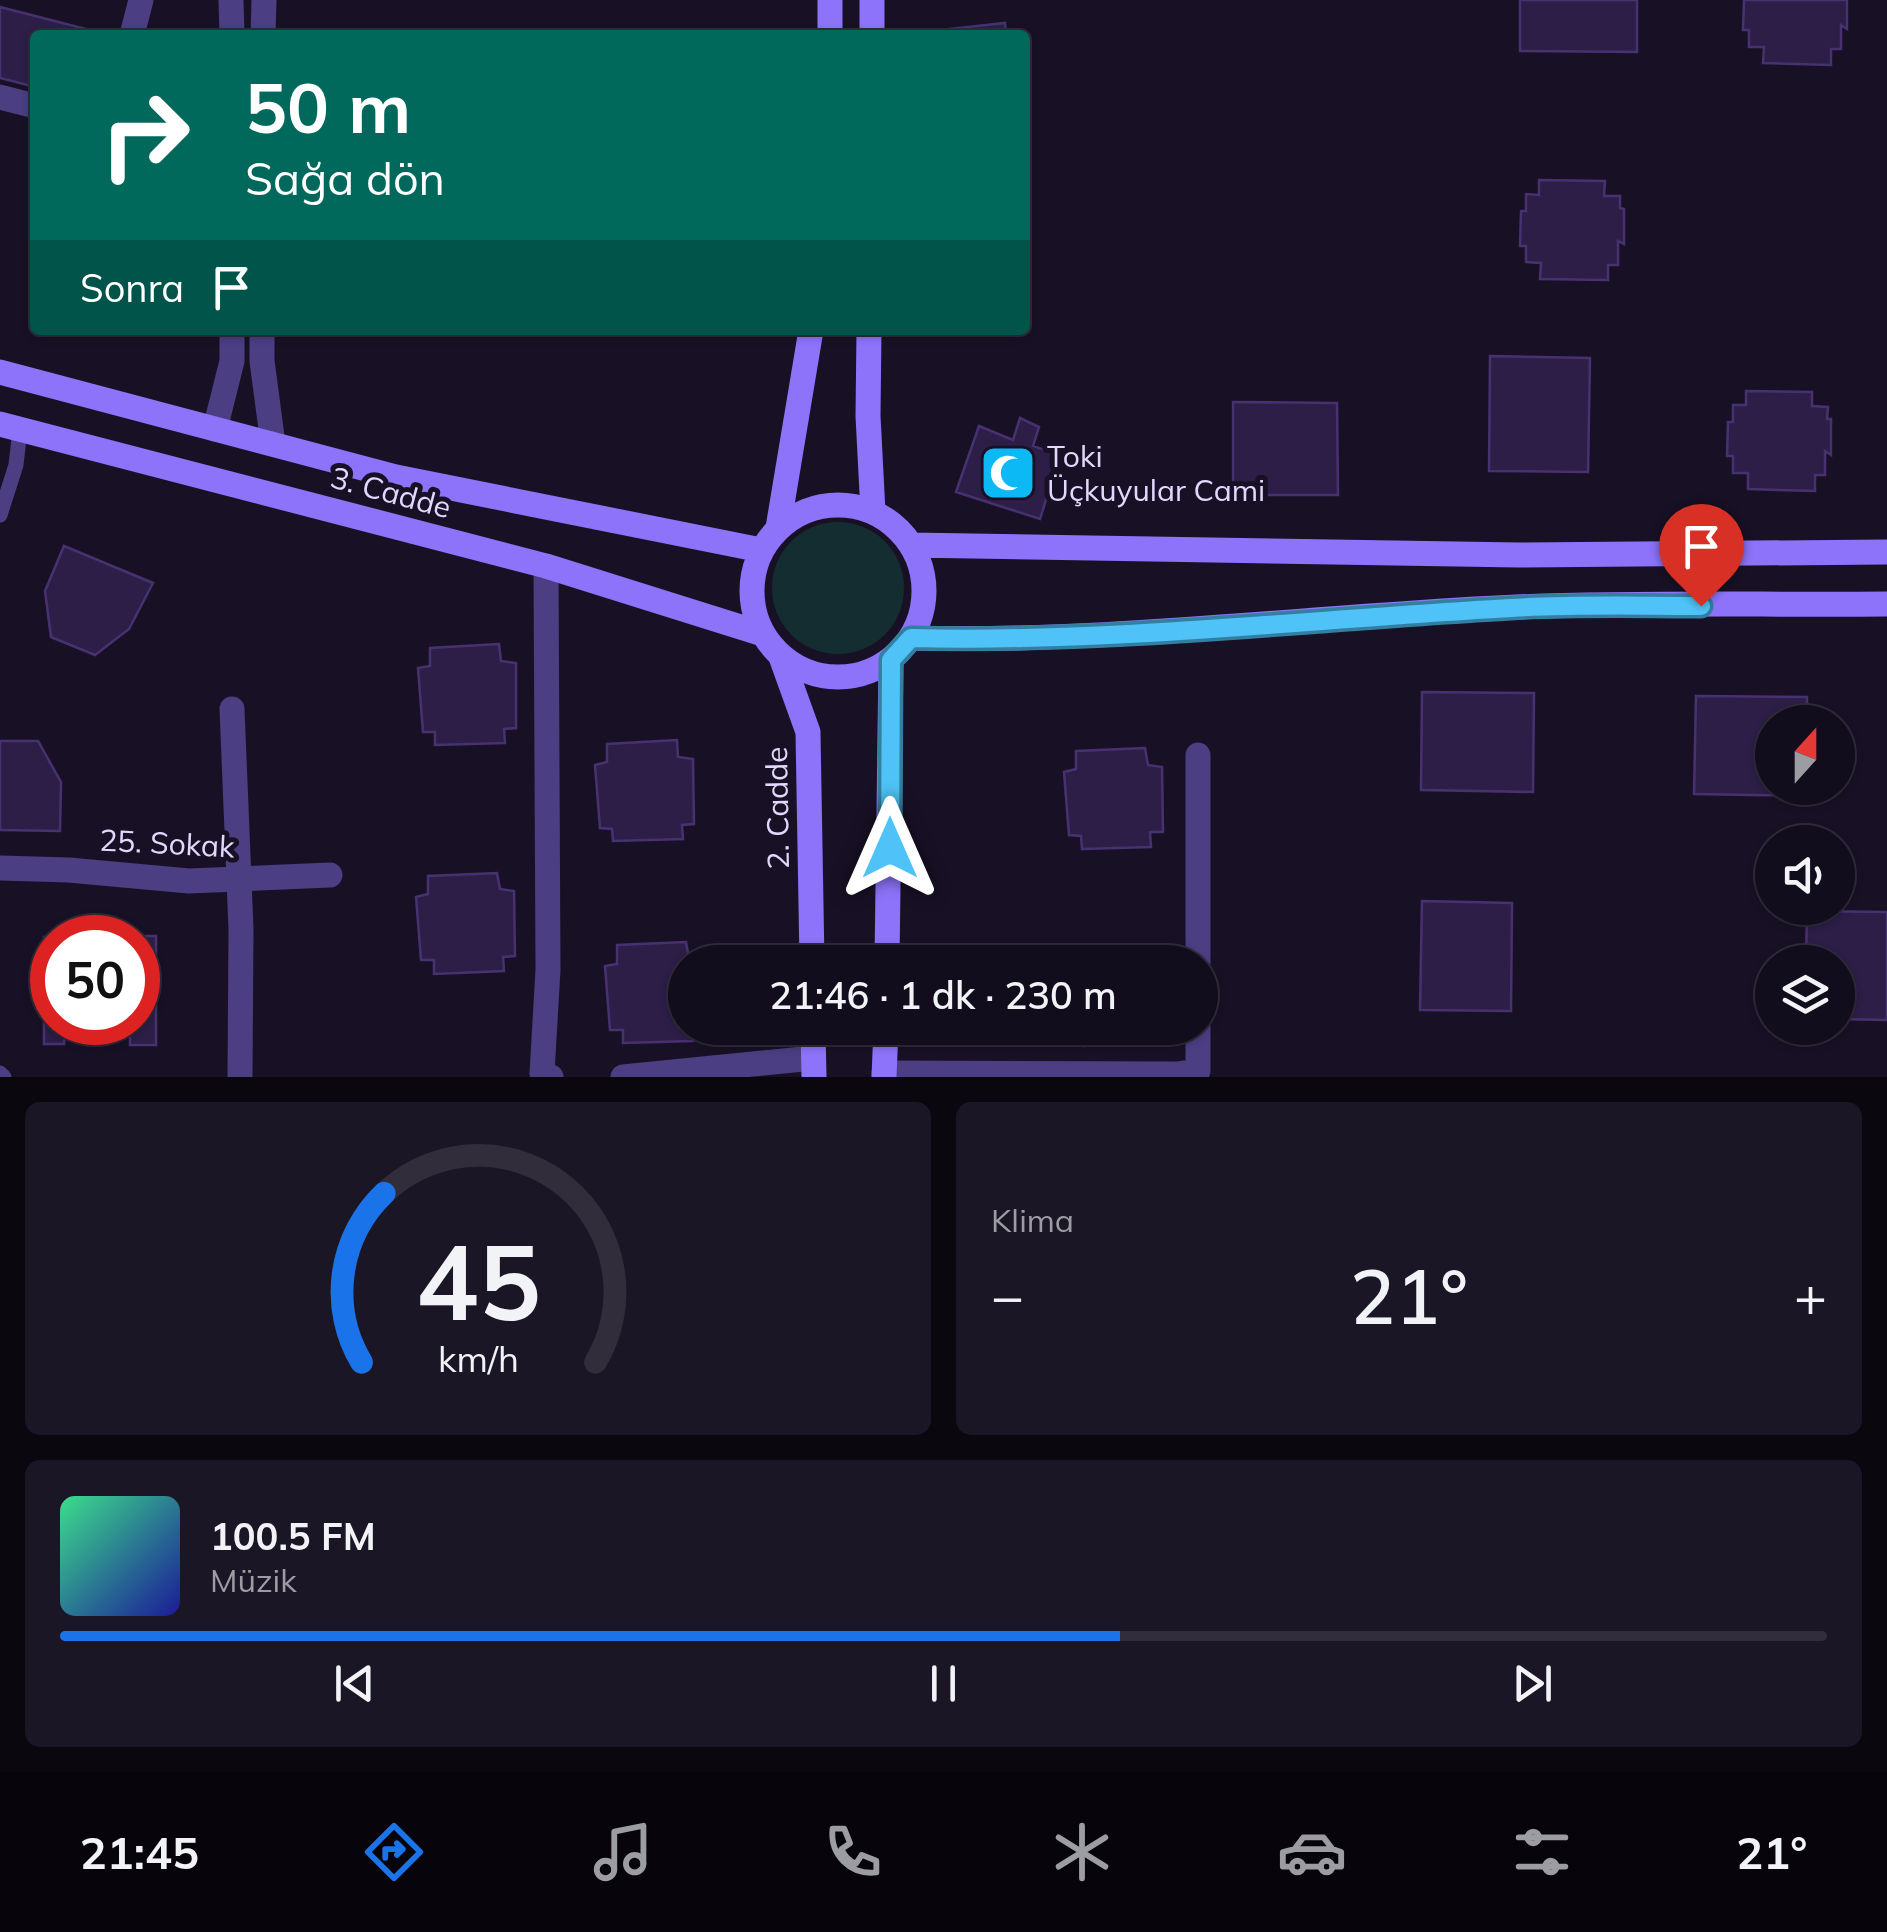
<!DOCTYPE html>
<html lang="tr">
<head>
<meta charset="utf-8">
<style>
  body { margin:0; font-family:Mulish,sans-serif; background:#1b1625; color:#f1f3f6; height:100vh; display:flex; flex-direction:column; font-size:38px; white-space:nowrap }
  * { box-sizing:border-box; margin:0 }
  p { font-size:32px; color:#9c9ca3 }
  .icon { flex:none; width:55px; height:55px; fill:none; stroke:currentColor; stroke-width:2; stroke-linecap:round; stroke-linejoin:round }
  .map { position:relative; height:1077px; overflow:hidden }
  .details { display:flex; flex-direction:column; gap:25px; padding:25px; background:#0a070f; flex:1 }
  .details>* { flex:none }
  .top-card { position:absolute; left:30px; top:30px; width:1000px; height:305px; border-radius:10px; box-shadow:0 2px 8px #0004,0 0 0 2px #312d3b; background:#00695c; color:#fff; overflow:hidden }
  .needle { width:65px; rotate:21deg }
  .fabs { position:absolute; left:1755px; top:705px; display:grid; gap:20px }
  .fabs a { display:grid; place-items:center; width:100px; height:100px; border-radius:50%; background:#120d1c; box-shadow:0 2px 8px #0004,0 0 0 2px #312d3b; font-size:50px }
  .speed { position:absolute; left:30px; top:915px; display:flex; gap:20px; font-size:50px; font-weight:700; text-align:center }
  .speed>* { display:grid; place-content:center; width:130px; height:130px; border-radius:50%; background:#120d1c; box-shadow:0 2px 8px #0004,0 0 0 2px #312d3b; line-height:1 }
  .speed .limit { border:15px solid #d22; background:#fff; color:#111 }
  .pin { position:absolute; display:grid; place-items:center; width:85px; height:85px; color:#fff; margin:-102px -42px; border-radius:50% 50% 50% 0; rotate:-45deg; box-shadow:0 0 10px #0007 }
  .pin .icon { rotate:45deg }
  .me { position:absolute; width:110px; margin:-55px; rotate:0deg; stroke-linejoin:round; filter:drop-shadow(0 0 8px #0008) }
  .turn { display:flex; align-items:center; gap:35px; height:210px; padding:0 50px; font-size:45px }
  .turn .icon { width:130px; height:130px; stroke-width:2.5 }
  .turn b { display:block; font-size:70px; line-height:85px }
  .then { display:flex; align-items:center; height:95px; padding:0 50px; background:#0003; gap:20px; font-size:38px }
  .big { font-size:75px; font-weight:600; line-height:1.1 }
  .details .widget { flex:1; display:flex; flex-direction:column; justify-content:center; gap:15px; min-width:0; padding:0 35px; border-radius:15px; background:#1b1625 }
  .details .dial { align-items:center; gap:0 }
  .dial svg { height:260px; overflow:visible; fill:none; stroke:#312d3b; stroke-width:7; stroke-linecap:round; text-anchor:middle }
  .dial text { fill:#f1f3f6; stroke:none }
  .song { display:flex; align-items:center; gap:30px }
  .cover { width:120px; height:120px; border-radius:15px; background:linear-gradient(135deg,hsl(150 70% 55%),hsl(240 70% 35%)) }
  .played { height:10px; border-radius:5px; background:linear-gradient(90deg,#1a73e8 60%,#312d3b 60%) }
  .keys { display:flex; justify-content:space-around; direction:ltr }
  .heat { display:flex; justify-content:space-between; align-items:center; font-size:55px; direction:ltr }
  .details .tiles { flex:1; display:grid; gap:25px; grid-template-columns:1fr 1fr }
  .widget:last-child { grid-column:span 2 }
  .trip { position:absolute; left:668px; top:945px; width:550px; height:100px; border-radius:50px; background:#120d1c; box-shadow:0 2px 8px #0004,0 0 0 2px #312d3b; font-weight:600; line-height:100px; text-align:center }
  .menu { display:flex; height:160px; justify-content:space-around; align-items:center; background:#07050b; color:#9c9ca3 }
  .menu .icon { width:70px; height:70px }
  .menu .selected { color:#1a73e8 }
  .menu b { font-size:45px; color:#f1f3f6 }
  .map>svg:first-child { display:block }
</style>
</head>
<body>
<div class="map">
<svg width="1887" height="1077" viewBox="0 0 1887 1077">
  <rect width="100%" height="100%" fill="#181126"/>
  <path fill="#142d30" d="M772 588a66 66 0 1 1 132 0a66 66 0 1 1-132 0Z"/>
  <path fill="#2c1e47" stroke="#483171" stroke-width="2.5" d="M 1520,0 L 1637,0 L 1637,52 L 1520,51 Z
    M 1744,0 L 1847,0 L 1847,29 L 1841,25 L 1841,49 L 1831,49 L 1831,65 L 1763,63 L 1764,47 L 1749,47 L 1749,30 L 1743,30 Z
    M 0,7 L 109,35 L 35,35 L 35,87 L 0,78 Z
    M 1005,23 L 1006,35 L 912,35 L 912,33 Z
    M 1539,180 L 1605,181 L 1604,196 L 1620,196 L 1620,208 L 1624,209 L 1624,244 L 1618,241 L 1618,265 L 1608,265 L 1608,280 L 1540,279 L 1541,263 L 1526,262 L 1526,246 L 1520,246 L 1521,211 L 1526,211 L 1526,194 L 1539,195 Z
    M 1490,356 L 1590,358 L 1588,472 L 1489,471 Z
    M 1746,391 L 1812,392 L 1812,406 L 1828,407 L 1827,419 L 1831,419 L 1831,455 L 1825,451 L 1825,475 L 1815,475 L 1815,491 L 1748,489 L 1748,473 L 1733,473 L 1733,456 L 1727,456 L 1728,422 L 1733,422 L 1733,405 L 1746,405 Z
    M 1233,402 L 1337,403 L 1338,495 L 1233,495 Z
    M 1020,418 L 1039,427 L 1033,446 L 1060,455 L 1040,519 L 956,492 L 979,426 L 1013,440 Z
    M 64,546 L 153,583 L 129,629 L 95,655 L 51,637 L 45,591 Z
    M 499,644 L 501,661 L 516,663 L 516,728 L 504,729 L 505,743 L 435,745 L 435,732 L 423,732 L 418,668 L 430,666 L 430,648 Z
    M 1422,692 L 1534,693 L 1533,792 L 1421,790 Z
    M 1696,696 L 1807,697 L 1807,722 L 1772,722 L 1772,788 L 1807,788 L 1807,796 L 1694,794 Z
    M 677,740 L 678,757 L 693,759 L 694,824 L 682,825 L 683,839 L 613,841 L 612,829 L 600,828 L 595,765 L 607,762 L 607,744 Z
    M 0,741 L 38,741 L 61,782 L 60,831 L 0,830 Z
    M 1145,748 L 1148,765 L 1162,767 L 1163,832 L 1150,832 L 1151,847 L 1082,849 L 1081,836 L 1069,835 L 1064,772 L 1076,769 L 1076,751 Z
    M 497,873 L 500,889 L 514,891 L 515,956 L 503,957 L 504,971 L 434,974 L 434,960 L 421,960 L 416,897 L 428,894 L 428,876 Z
    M 1422,901 L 1512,903 L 1511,1011 L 1420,1010 Z
    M 1807,911 L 1887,912 L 1887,1020 L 1838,1019 L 1838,962 L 1806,962 Z
    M 66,936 L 52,938 L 52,1022 L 138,1022 L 138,938 L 134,936 L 156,936 L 156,1045 L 130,1045 L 130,1035 L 65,1036 L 64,1044 L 44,1044 L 44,937 Z
    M 686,942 L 689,959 L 703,961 L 685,962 L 685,1028 L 692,1028 L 693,1041 L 623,1043 L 623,1030 L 610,1030 L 605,966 L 617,964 L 617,945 Z
    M 1082,947 L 1151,948 L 1151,962 L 1082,962 Z
    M 1068,1028 L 1162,1028 L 1162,1031 L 1148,1029 L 1148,1044 L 1083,1046 L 1079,1031 L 1068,1032 Z"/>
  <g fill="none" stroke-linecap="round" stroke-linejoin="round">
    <path stroke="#4b3e83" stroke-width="15" d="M 0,515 L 16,465 L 20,429
      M 0,1073 L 4,1077"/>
    <path stroke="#4b3e83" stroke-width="25" d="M 231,0 L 232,35
      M 132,35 L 141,0
      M 263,35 L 264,0
      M 0,97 L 35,106
      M 262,330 L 262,361 L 273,444
      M 215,429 L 232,361 L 232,330
      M 546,566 L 548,970 L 542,1073 L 551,1077
      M 232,709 L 241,929 L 240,1077
      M 0,868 L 69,870 L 189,881 L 330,875
      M 1198,962 L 1198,755
      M 884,1073 L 1177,1074 L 1198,1071 L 1198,1028
      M 623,1077 L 813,1058"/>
    <path stroke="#8c73f9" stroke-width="25" d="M 872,0 L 872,35
      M 830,35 L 830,0
      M 869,330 L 868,416 L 873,512
      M 0,372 L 396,477 L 761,550
      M 0,424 L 546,566 L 763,634
      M752 591a86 86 0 1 1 172 0a86 86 0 1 1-172 0Z
      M 778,528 L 811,330
      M 911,545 L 1519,555 L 1887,552
      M 911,638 C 1113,643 1314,616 1516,607 C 1639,602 1763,605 1887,604
      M 781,657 L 808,732 L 812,962
      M 887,962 L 891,660
      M 813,1028 L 814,1077
      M 884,1077 L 886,1028"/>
  </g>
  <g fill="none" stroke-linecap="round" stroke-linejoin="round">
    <g stroke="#337fa1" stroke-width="25">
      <path id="route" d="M 890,848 L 891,660 L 911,638 C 1111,643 1311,619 1511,608 C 1574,604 1638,606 1701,606"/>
    </g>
    <use href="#route" stroke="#4fc3f7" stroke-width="18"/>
  </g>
  <defs>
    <g id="mosque-square" transform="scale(2.875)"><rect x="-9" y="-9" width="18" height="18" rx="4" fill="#0db9f4" stroke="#181126"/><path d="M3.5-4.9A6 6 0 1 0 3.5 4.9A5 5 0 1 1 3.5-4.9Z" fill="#fff"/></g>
  </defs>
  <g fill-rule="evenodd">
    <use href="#mosque-square" x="1008" y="473"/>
  </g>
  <g text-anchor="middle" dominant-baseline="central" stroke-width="10" stroke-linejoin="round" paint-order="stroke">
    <g font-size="30" fill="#e2d8fd" stroke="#181126" text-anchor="start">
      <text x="1047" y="456">Toki<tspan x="1047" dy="34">Üçkuyular Cami</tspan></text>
    </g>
    <g font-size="30" fill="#e2d8fd" stroke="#181126">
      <text transform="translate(391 492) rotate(15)">3. Cadde</text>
      <text transform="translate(777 808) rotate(-91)">2. Cadde</text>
      <text transform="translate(167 843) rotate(3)">25. Sokak</text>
    </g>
  </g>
</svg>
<div class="fabs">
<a><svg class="needle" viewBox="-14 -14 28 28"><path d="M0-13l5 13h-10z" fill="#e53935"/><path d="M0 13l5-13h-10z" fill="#9c9ca3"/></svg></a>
<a><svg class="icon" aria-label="sound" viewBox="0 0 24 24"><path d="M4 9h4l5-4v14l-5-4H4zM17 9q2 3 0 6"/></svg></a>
<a><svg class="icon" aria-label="layers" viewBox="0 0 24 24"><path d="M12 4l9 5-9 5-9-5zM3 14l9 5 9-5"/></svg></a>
</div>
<div class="speed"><div class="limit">50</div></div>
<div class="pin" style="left:1701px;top:606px;background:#d93025"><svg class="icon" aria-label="arrive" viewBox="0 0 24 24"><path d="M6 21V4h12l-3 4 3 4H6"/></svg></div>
<svg class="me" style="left:890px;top:848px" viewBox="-20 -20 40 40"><path d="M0-17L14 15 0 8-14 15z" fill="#4fc3f7" stroke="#fff" stroke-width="4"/></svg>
<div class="trip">21:46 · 1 dk · 230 m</div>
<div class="top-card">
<div class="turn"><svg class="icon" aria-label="right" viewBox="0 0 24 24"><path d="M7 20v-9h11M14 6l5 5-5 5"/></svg><div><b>50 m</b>Sağa dön</div></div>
<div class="then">Sonra<svg class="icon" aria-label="arrive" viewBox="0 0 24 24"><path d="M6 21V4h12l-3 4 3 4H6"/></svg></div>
</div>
</div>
<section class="details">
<div class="tiles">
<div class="widget dial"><svg viewBox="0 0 100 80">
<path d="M14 69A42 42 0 1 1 86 69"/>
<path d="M14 69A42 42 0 0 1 21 17" stroke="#1a73e8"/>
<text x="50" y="56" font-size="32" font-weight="700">45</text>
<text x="50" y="72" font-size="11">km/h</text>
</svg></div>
<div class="widget"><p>Klima</p>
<div class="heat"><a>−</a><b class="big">21°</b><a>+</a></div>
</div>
<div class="widget">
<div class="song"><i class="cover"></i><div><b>100.5 FM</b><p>Müzik</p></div></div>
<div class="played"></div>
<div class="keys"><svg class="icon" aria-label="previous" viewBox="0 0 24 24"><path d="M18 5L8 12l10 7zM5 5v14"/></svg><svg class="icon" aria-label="pause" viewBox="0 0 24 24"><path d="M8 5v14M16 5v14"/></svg><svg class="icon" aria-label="next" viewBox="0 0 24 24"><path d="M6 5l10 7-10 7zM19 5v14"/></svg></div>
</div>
</div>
</section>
<nav class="menu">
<b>21:45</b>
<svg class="icon selected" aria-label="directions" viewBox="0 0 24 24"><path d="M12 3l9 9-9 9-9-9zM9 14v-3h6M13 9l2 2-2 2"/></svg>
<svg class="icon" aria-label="music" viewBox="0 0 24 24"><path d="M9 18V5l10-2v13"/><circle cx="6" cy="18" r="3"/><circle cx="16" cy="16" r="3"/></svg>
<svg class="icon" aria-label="phone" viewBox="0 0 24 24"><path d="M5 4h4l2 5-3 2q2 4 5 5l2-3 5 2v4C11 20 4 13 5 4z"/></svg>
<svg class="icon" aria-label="climate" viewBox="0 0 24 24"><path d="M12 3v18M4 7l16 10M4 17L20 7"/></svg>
<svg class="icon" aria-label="car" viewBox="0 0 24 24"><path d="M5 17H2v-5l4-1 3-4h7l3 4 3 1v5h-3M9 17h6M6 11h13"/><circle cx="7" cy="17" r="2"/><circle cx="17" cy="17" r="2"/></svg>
<svg class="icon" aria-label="filters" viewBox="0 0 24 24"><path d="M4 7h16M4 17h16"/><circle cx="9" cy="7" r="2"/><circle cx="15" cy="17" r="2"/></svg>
<b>21°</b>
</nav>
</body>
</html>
